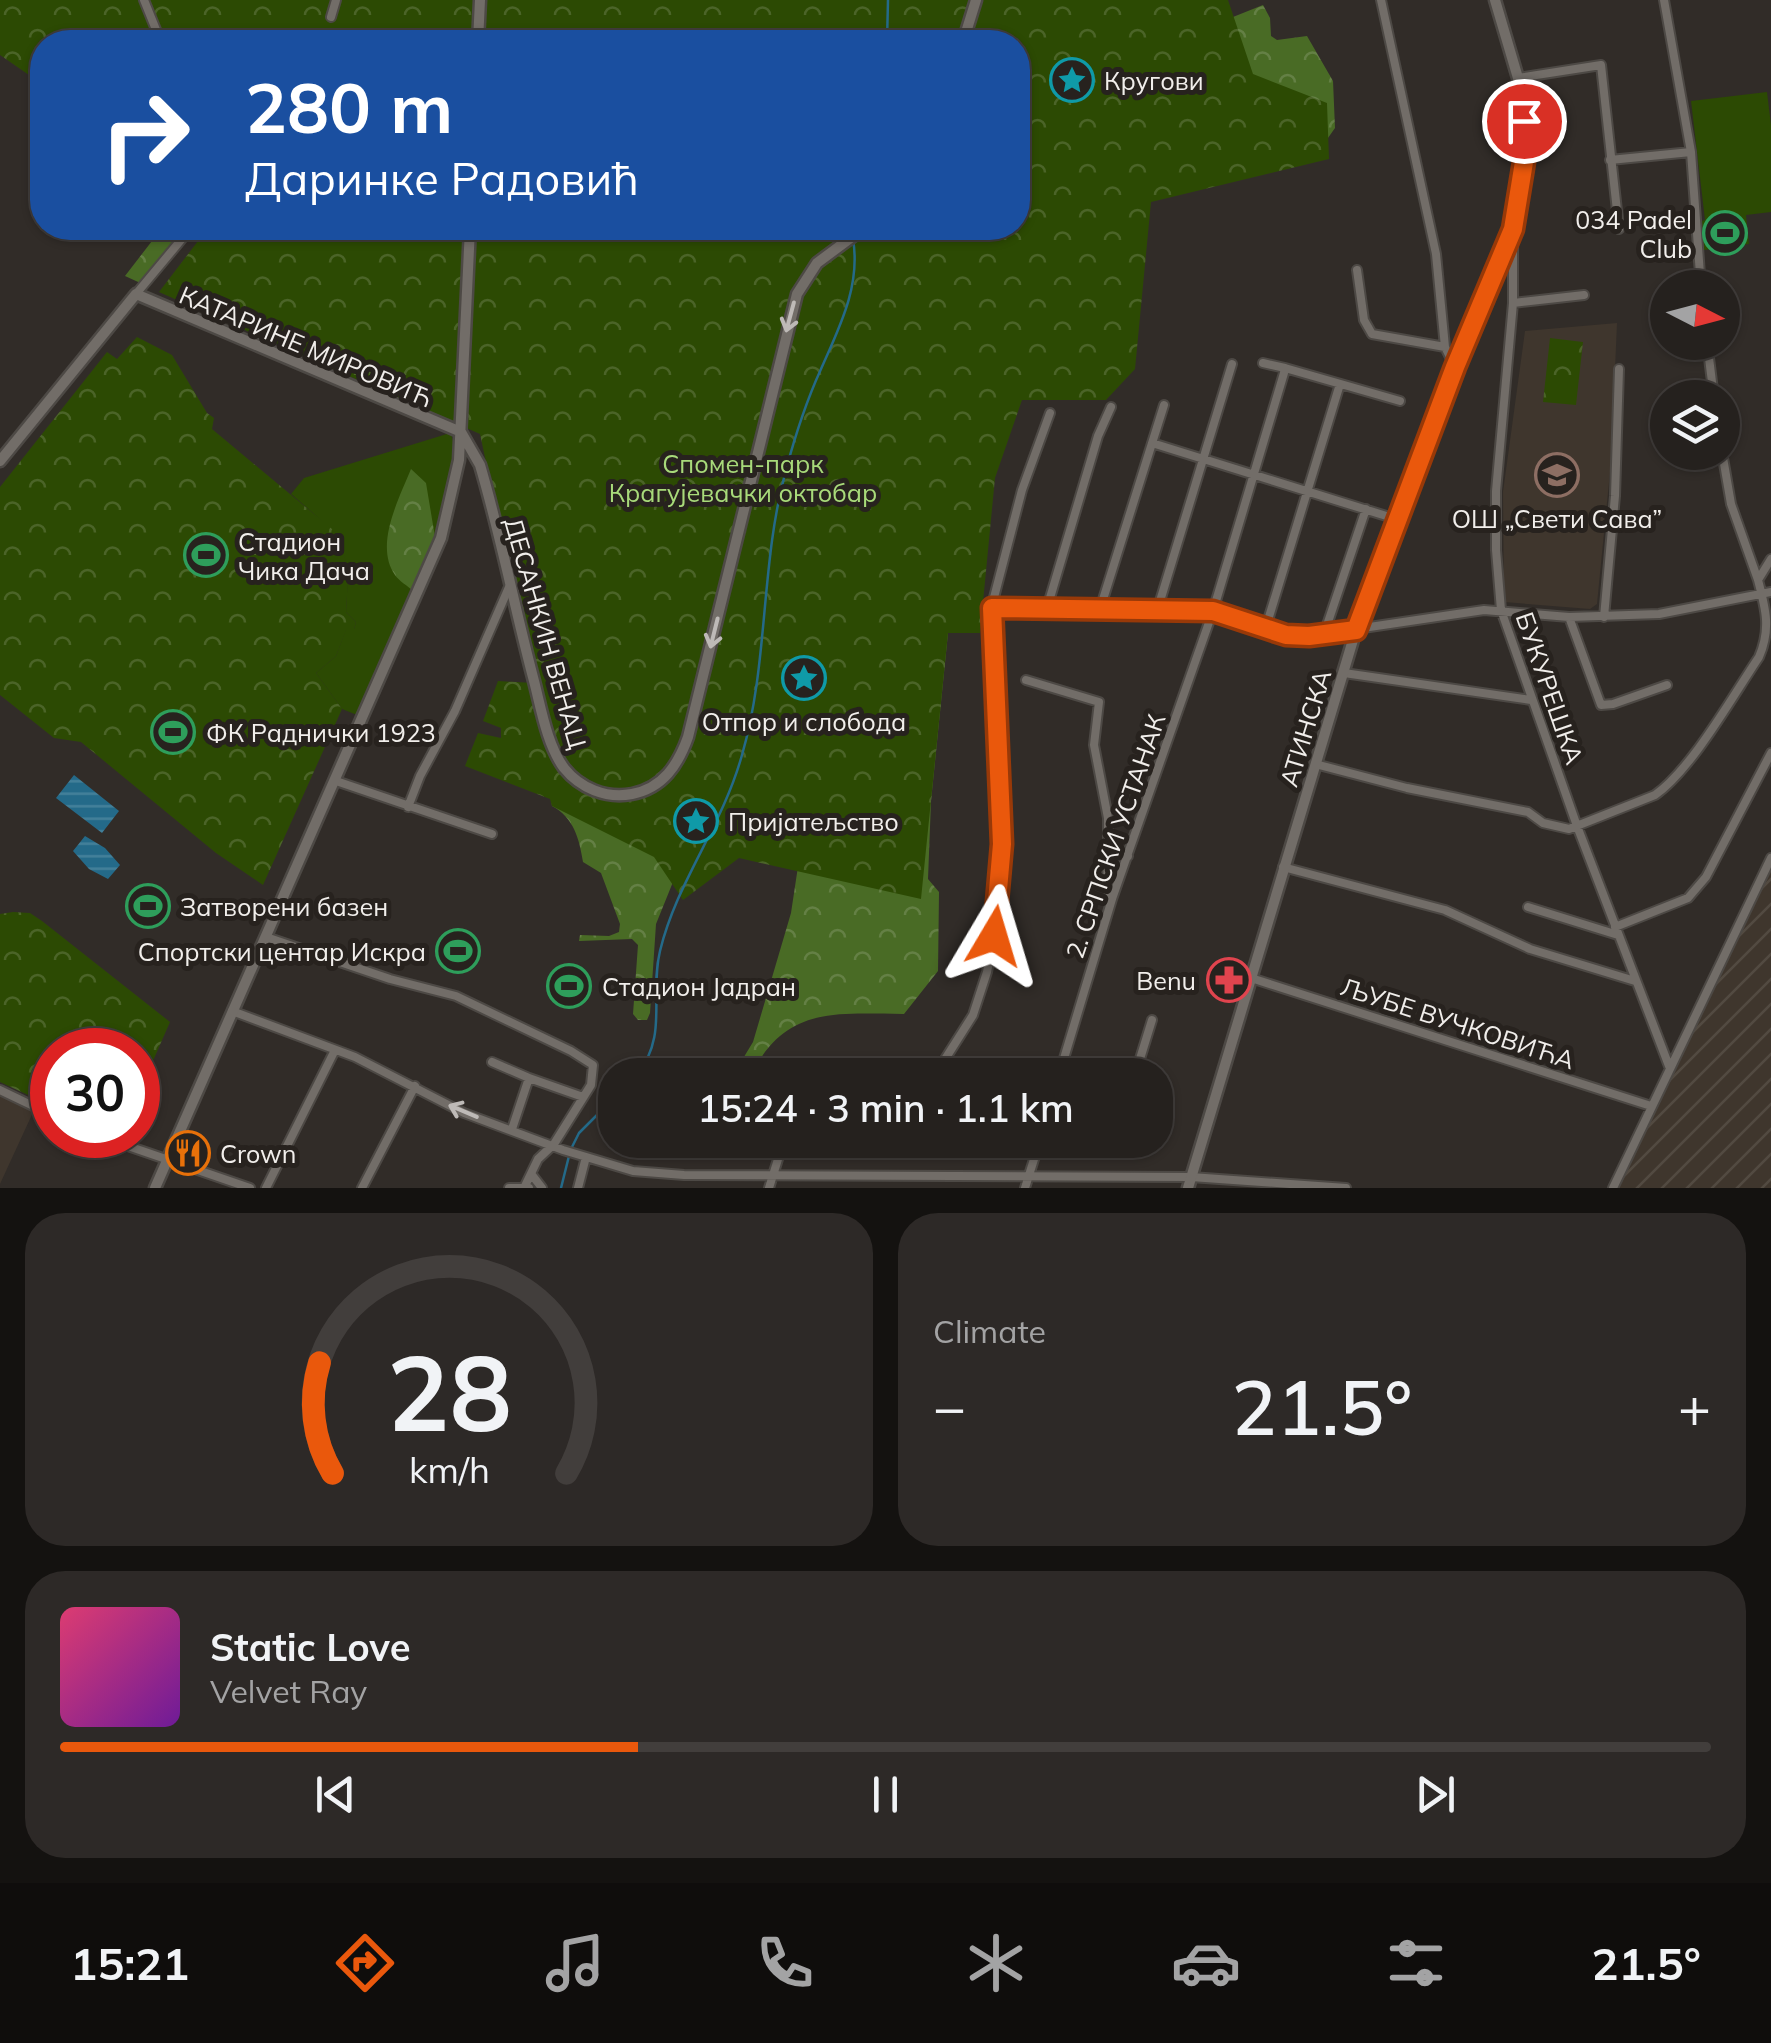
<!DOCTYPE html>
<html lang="en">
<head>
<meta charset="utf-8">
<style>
  body { margin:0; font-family:Mulish,sans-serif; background:#2d2927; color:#f1f3f6; height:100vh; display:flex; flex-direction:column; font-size:38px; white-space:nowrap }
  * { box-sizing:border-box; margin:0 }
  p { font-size:32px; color:#a3a3a4 }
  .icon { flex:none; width:55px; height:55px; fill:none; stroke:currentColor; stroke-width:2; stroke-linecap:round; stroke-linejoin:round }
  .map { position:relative; height:1188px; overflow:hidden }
  .drawer { display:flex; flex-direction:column; gap:25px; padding:25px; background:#141210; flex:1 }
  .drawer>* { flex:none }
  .banner { position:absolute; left:30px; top:30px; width:1000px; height:210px; border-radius:40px; box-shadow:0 2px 8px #0004,0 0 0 2px #423e3c; background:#1a4fa0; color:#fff; overflow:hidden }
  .needle { width:65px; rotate:96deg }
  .fabs { position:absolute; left:1650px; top:270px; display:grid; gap:20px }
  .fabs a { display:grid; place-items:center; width:90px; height:90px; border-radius:50%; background:#25211e; box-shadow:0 2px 8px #0004,0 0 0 2px #423e3c; font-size:50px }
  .speed { position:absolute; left:30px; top:1028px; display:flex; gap:20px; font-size:50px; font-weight:700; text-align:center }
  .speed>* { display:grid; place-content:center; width:130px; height:130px; border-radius:50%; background:#25211e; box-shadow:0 2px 8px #0004,0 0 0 2px #423e3c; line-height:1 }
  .speed .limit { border:15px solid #d22; background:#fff; color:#111 }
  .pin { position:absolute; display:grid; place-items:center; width:85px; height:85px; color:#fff; margin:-42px; border:5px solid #fff; border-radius:50%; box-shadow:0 2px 10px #0007 }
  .me { position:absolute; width:110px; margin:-55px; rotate:7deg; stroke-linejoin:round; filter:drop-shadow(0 0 8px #0008) }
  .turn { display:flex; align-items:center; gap:35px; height:210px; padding:0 50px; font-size:45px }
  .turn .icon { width:130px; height:130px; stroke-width:2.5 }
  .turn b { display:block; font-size:70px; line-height:85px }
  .big { font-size:75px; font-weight:600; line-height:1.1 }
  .drawer .widget { flex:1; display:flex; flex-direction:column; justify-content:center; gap:15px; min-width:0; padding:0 35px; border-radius:40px; background:#2d2927 }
  .drawer .dial { align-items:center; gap:0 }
  .dial svg { height:260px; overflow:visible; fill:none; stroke:#423e3c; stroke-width:7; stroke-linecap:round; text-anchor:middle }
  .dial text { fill:#f1f3f6; stroke:none }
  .song { display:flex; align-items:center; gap:30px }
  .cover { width:120px; height:120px; border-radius:15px; background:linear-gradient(135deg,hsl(340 70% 55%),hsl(280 70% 35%)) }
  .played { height:10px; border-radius:5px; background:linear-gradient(90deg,#ea580c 35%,#423e3c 35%) }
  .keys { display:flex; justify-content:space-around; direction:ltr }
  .heat { display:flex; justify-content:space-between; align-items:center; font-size:55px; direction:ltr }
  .drawer .tiles { flex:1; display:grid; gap:25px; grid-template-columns:1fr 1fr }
  .widget:last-child { grid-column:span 2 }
  .trip { position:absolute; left:598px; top:1058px; width:575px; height:100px; border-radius:40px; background:#25211e; box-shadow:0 2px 8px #0004,0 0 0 2px #423e3c; font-weight:600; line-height:100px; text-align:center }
  .tabs { display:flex; height:160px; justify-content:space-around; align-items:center; background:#0f0d0c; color:#a3a3a4 }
  .tabs .icon { width:70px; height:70px }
  .tabs .current { color:#ea580c }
  .tabs b { font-size:45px; color:#f1f3f6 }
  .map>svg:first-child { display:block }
</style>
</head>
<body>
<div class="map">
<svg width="1771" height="1188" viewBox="0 0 1771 1188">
  <defs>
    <pattern id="industrial-furrows" width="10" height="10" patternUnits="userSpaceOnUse" patternTransform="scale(2.5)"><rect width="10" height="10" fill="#3f362d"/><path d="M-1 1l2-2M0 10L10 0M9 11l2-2" fill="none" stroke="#524a41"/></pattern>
    <pattern id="forest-crowns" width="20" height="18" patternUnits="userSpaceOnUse" patternTransform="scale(2.5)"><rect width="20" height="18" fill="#496b25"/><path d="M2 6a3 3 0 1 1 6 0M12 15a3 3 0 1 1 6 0" fill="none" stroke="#648045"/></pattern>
    <pattern id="park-crowns" width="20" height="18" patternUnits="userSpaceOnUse" patternTransform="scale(2.5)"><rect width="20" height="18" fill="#2c4a03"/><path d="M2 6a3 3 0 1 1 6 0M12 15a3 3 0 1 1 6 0" fill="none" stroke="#4b6428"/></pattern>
    <pattern id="water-rules" width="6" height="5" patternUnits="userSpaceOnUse" patternTransform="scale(2.5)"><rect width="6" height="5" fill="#246a89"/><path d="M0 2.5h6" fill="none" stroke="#44809a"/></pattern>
  </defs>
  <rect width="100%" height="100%" fill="#312c28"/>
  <path fill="url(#industrial-furrows)" d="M 1771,858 L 1771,1188 L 1613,1188 Z"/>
  <path fill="#3f362d" d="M 1617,323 L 1611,462 L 1597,604 L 1590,609 L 1504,602 L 1503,492 L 1525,331 Z
    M 0,1093 L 35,1108 L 0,1184 Z"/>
  <path fill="#2c4a03" d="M 1767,92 L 1771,125 L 1771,212 L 1746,215 L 1749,244 L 1704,250 L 1701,221 L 1705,220 L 1691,101 Z
    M 450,433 C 476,475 378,667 357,715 L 342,709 L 316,673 L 336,656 L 346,629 L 354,629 L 356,622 L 346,612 C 351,542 342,538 291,494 L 304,478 Z"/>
  <path fill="url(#forest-crowns)" d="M 1263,5 L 1270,18 L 1271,36 L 1277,40 L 1307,36 L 1333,81 L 1335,128 L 1323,145 L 1024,188 L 1218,23 Z
    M 162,228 L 192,228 L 147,286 L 125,276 Z
    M 411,469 L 426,483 L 435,537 L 413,591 C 408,586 399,581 395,575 C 374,545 399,499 411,469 Z
    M 835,621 L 980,633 L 948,633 L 931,801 L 928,879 L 939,892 L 938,971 L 904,1014 C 836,1014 786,1005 751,1075 L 733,1075 L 753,1042 L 791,913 Z
    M 551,799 L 630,828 L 675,877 L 656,924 L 650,1013 L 647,1020 L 638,1020 L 633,1014 L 638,945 L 632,939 L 579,941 L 580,935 L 609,936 L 619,932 L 620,924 L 601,873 L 583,862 C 579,838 574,818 552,806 Z"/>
  <path fill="url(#park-crowns)" d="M 0,0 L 1228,0 L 1253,74 L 1327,103 L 1329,159 L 1151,202 L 1135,369 L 1106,400 L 1022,400 L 995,478 L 980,633 L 948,633 L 921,899 L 739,858 L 683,900 L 654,857 L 552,806 L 550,799 L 465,766 L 478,733 L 501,738 L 501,728 L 483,721 L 498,681 L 533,683 L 480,434 L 159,292 L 208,228 L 1018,228 L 1018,42 L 42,42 L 42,84 L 0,55 Z
    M 137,337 L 172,355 L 207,413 L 214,418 L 212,429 L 338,534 C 349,561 348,584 346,612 L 356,622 L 354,629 L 346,630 L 336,656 L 316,673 L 342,709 L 263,885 L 216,853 L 81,742 L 54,738 L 0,695 L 0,487 L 107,352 L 117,359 Z
    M 1550,338 L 1583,342 L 1576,405 L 1543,402 Z
    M 13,912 L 30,913 L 42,921 L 170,1022 L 138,1095 L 138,1050 L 52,1050 L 52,1106 L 0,1082 L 0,914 Z"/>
  <path fill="url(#water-rules)" d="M 74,775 L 119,811 L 102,833 L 56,798 Z
    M 85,836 L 105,848 L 120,865 L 108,879 L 89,869 L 73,851 Z"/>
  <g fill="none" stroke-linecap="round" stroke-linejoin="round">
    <path stroke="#246a89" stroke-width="2.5" d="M 887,42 L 888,0
      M 637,1075 C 669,1034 649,996 660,951 C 677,881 722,827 742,755 C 769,662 760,564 786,470 C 795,436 806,402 821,369 C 839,328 861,286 853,239
      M 571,1149 L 579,1133 L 615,1097
      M 561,1188 L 569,1156"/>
    <g stroke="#4d4945" stroke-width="12">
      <path id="street" d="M 144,0 L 161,42
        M 1381,0 L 1436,254 L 1445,347 L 1455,367
        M 1664,0 L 1691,152 L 1701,288
        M 331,17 L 336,0
        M 1518,78 L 1601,65 L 1619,229
        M 1610,160 L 1691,152
        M 1513,232 L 1513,303 L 1496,491 L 1496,550 L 1501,610 L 1577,826 L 1669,1066
        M 1357,270 L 1364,320 L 1372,334 L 1445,347
        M 136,294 L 191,228
        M 1513,303 L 1584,295
        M 1707,342 L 1714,398
        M 1285,368 L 1400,401
        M 1152,443 L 1396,519
        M 1722,452 L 1731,504 L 1758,580
        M 1047,608 L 1098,436 L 1111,407
        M 991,609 L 1213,611 L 1265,630 L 1309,636 L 1484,610 L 1569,617 L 1659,614 L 1771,592
        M 1100,609 L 1164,405
        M 1157,611 L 1232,364
        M 1569,617 L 1601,705 L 1613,704 L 1667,685
        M 1604,617 L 1615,496 L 1619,369
        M 1265,630 L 1340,384
        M 1324,634 L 1366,509
        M 1344,673 L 1531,700
        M 1026,680 L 1099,702 L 1094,745 L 1108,818 L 1108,854 L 1128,856
        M 1315,764 L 1407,788 L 1528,812 L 1543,823 L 1569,829 L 1655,795 C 1692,769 1732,697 1759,657 C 1771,629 1766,610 1758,580 L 1771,559
        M 336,781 L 492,834
        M 408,807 L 420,776 L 455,711 L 509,587
        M 1108,854 L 1107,885 L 1112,899
        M 1283,867 L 1445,910 L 1530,949 L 1635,981
        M 1528,907 L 1618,935
        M 1615,927 L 1688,898 L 1706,877 L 1771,753
        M 266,937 L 390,979 L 456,996 L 571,1051 L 593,1065 L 591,1085 L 554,1144 L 538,1159 L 524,1188
        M 1251,978 L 1651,1106
        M 232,1011 L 355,1057 L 464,1113 L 563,1150 L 633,1171 L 684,1175 L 1191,1177 L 1346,1188
        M 492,1062 L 529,1078
        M 935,1075 L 973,1015 L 987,972 L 994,936 L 1002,844 L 991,609 L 1022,490 L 1050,413
        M 1059,1075 L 1112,899 L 1213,611 L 1284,373 L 1285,368 L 1263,363
        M 1135,1075 L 1152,1020
        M 0,1090 L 52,1115
        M 512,1129 L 529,1078 L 583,1097
        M 96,1135 L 250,1188
        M 532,1175 L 542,1188
        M 266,1188 L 335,1050
        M 362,1188 L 415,1086
        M 509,1188 L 529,1188
        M 578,1188 L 586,1157
        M 769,1188 L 784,1140
        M 1025,1188 L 1040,1140
        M 1613,1188 L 1771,858"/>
    </g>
    <g stroke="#4d4945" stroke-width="15">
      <path id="secondary" d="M 478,42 L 480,0
        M 963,42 L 976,0
        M 0,461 L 136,294 L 461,432 L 480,465 C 501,536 515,610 534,681 C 541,708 547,745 564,768 C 580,788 606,799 632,794 C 663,788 678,765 688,737 L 797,294 L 817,263 L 864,228
        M 155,1188 L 441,538 L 459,460 L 470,228
        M 1188,1188 L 1356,630 L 1455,367 L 1513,229 L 1525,162 L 1524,121 L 1518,78 L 1495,0"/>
    </g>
    <use href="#street" stroke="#726d68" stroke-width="8"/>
    <use href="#secondary" stroke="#726d68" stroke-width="10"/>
  </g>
  <defs><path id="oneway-shaft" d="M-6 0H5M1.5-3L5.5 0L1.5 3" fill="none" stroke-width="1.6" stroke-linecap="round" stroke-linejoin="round" transform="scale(2.5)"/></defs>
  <g stroke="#bebab7">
    <use href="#oneway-shaft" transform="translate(790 317) rotate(105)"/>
    <use href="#oneway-shaft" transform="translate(714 633) rotate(104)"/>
    <use href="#oneway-shaft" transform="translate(463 1111) rotate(-157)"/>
  </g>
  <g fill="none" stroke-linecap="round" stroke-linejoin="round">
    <g stroke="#983908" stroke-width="25">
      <path id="route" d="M 994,936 L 1002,844 L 992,608 L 1213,611 L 1286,635 L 1309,636 L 1356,630 L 1455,367 L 1513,229 L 1524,162 L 1524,121"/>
    </g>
    <use href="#route" stroke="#ea580c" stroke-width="18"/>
  </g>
  <defs>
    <g id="sight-ring" transform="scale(2.25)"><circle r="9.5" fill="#27221e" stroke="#0f9aa8" stroke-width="1.5"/><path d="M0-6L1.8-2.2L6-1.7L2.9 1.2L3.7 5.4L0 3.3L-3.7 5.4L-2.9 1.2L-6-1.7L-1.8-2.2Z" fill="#0f9aa8"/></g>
    <g id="stadium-ring" transform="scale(2.25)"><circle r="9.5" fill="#27221e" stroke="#2e9e5b" stroke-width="1.5"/><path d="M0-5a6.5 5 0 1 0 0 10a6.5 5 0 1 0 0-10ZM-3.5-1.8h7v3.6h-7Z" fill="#2e9e5b"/></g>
    <g id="school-ring" transform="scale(2.25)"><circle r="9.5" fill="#27221e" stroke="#8d6e63" stroke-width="1.5"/><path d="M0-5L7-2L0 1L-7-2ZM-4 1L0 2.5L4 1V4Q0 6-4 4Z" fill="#8d6e63"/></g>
    <g id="pharmacy-ring" transform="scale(2.25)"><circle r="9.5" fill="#27221e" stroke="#e0444e" stroke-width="1.5"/><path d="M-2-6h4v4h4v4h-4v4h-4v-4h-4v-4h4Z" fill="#e0444e"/></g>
    <g id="restaurant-ring" transform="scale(2.25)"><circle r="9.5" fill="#27221e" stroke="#e8710a" stroke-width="1.5"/><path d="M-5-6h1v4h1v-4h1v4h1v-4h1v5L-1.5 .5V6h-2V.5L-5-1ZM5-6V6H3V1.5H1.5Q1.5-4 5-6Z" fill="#e8710a"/></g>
  </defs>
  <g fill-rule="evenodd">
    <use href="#sight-ring" x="1072" y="80"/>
    <use href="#stadium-ring" x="1725" y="233"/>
    <use href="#school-ring" x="1557" y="475"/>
    <use href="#stadium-ring" x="206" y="555"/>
    <use href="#sight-ring" x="804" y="678"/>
    <use href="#stadium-ring" x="173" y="732"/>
    <use href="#sight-ring" x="696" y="821"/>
    <use href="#stadium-ring" x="148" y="906"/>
    <use href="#stadium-ring" x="458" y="951"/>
    <use href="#pharmacy-ring" x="1229" y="980"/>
    <use href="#stadium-ring" x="569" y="986"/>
    <use href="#restaurant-ring" x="188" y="1153"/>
  </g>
  <g text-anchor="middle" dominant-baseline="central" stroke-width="10" stroke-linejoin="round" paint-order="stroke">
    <g font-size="25" fill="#f1eeeb" stroke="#27221e" text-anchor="start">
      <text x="1104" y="80">Кругови</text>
      <text x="1692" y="219" text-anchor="end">034 Padel<tspan x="1692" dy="29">Club</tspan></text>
      <text x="1557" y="518" text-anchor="middle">ОШ „Свети Сава”</text>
      <text x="238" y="541">Стадион<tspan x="238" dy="29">Чика Дача</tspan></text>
      <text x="804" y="721" text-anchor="middle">Отпор и слобода</text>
      <text x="206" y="732">ФК Раднички 1923</text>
      <text x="728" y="821">Пријатељство</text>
      <text x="180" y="906">Затворени базен</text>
      <text x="426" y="951" text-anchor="end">Спортски центар Искра</text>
      <text x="1196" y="980" text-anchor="end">Benu</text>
      <text x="602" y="986">Стадион Јадран</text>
      <text x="220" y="1153">Crown</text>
    </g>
    <g font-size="25" fill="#f1eeeb" stroke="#27221e">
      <text transform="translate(306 346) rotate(23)">КАТАРИНЕ МИРОВИЋ</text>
      <text transform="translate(546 633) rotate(74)">ДЕСАНКИН ВЕНАЦ</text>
      <text transform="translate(1550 688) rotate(71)">БУКУРЕШКА</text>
      <text transform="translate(1305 728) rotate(-73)">АТИНСКА</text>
      <text transform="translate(1115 836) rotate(-71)">2. СРПСКИ УСТАНАК</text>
      <text transform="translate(1458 1023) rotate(18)">ЉУБЕ ВУЧКОВИЋА</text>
    </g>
    <g font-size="25" fill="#a8da7a" stroke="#27221e">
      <text x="743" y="463">Спомен-парк<tspan x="743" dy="29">Крагујевачки октобар</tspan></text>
    </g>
  </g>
</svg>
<div class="fabs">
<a><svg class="needle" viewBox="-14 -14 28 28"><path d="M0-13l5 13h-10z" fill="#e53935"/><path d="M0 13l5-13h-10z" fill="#a3a3a4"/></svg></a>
<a><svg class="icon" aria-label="layers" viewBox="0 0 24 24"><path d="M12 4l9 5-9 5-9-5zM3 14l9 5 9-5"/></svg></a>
</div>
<div class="speed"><div class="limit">30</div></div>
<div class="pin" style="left:1524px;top:121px;background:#d93025"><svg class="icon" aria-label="arrive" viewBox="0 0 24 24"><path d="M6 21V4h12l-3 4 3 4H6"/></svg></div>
<svg class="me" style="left:994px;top:936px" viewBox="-20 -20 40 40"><path d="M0-17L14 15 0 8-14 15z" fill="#ea580c" stroke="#fff" stroke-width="4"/></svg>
<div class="trip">15:24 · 3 min · 1.1 km</div>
<div class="banner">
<div class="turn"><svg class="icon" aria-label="right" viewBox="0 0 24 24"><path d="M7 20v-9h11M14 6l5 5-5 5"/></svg><div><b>280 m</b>Даринке Радовић</div></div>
</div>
</div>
<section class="drawer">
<div class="tiles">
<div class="widget dial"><svg viewBox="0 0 100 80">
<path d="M14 69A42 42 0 1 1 86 69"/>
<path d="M14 69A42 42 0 0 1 10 35" stroke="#ea580c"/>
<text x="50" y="56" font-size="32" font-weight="700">28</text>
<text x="50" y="72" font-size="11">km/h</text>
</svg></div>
<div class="widget"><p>Climate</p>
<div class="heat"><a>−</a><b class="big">21.5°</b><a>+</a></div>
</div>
<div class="widget">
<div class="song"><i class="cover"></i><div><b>Static Love</b><p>Velvet Ray</p></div></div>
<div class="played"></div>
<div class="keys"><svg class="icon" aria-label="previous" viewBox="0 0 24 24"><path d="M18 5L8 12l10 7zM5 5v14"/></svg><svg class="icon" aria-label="pause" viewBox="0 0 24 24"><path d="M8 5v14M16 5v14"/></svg><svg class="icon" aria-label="next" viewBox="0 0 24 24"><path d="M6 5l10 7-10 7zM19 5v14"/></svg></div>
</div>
</div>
</section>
<nav class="tabs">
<b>15:21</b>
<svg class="icon current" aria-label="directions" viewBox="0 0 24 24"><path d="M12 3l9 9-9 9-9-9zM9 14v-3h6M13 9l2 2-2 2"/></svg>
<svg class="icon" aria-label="music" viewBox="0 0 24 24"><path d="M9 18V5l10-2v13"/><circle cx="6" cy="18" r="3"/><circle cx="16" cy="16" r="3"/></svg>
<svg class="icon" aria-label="phone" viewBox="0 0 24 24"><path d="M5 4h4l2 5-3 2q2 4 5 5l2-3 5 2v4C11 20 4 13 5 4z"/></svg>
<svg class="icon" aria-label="climate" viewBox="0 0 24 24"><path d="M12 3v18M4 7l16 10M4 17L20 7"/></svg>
<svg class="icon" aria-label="car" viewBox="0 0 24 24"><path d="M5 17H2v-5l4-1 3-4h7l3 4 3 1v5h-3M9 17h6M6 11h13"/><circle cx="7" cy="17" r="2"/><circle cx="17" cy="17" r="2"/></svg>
<svg class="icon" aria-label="filters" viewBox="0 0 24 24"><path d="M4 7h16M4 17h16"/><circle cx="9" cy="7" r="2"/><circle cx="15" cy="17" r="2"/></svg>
<b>21.5°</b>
</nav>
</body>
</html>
